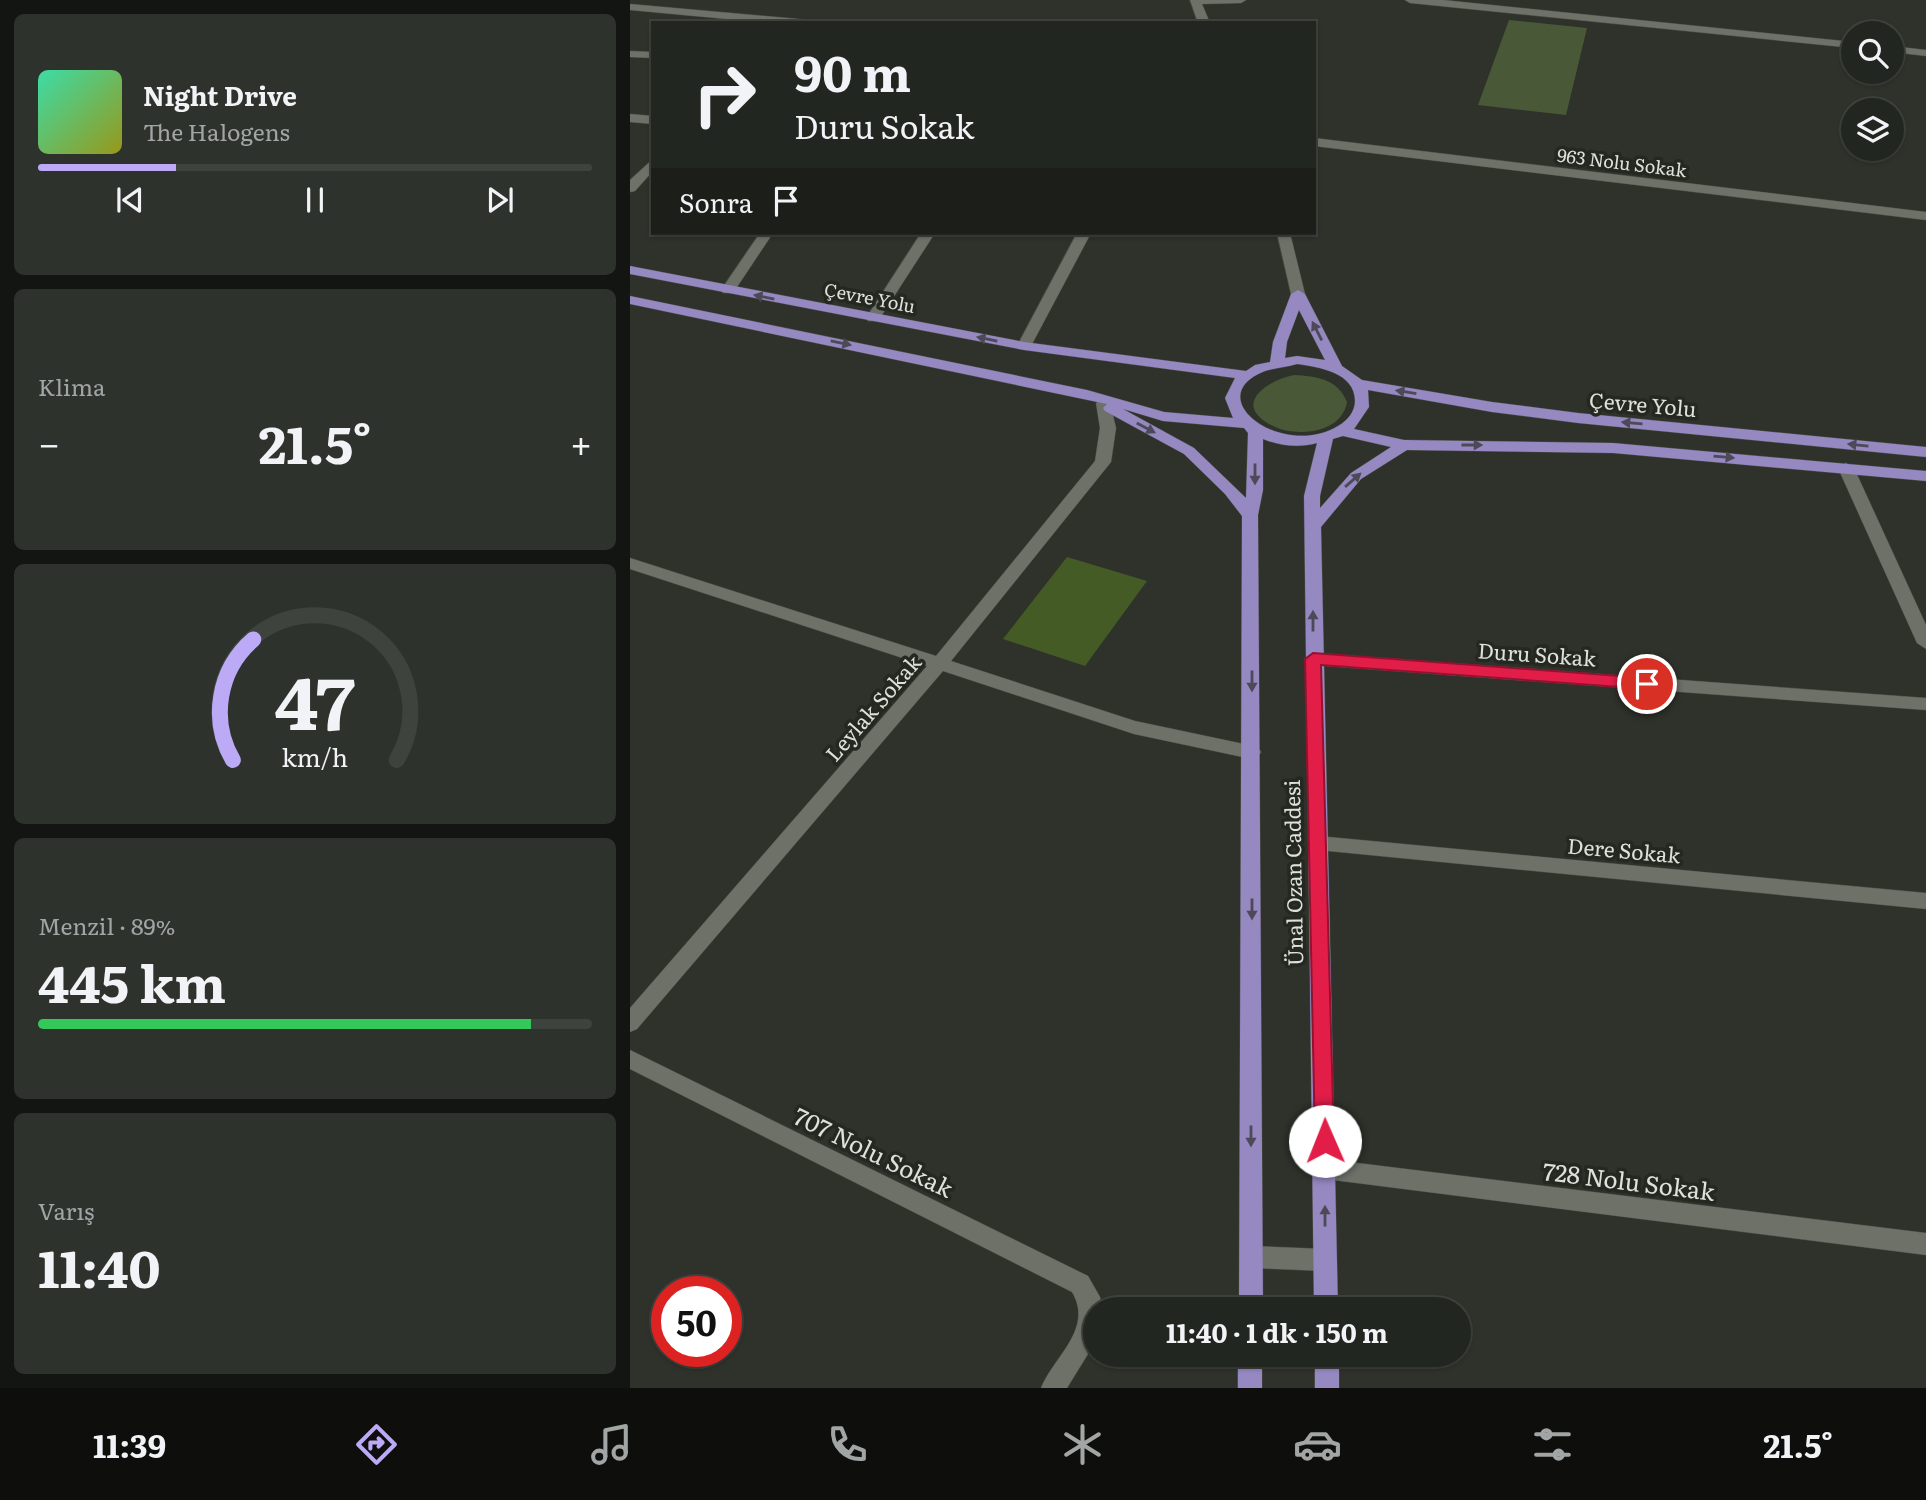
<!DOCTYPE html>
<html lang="tr">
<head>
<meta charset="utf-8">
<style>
  body { margin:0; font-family:Literata,serif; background:#2e322d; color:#f1f3f6; height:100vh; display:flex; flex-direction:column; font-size:26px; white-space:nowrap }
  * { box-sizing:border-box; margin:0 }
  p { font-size:23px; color:#a2a5a5 }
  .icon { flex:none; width:38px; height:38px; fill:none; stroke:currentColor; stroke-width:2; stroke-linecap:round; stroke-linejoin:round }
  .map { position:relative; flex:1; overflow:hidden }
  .drawer { display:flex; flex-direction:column; gap:14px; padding:14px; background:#131512; width:630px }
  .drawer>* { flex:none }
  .guide { position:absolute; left:21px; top:21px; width:665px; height:214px; border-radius:0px; box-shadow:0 2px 5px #0004,0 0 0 2px #3f433e; background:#222620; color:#f1f3f6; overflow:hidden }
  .buttons { position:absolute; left:1211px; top:21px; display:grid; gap:14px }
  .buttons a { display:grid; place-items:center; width:63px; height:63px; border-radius:50%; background:#222620; box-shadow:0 2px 5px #0004,0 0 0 2px #3f433e; font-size:35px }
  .speed { position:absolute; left:21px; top:1276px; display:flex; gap:14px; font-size:35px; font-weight:700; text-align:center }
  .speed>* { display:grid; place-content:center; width:91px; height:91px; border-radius:50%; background:#222620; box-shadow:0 2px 5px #0004,0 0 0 2px #3f433e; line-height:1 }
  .speed .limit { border:10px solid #d22; background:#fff; color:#111 }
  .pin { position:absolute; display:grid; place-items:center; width:60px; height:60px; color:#fff; margin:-30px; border:4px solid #fff; border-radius:50%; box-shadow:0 2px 7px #0007 }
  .me { position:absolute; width:77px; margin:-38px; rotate:359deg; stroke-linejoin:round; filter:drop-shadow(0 0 5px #0008) }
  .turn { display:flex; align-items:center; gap:24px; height:147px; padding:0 28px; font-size:32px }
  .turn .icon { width:91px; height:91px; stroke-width:2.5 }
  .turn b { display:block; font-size:49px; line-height:60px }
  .then { display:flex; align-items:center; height:66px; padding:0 28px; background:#0003; gap:14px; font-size:26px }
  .big { font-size:52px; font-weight:700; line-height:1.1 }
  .drawer .tile { flex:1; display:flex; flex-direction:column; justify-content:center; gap:10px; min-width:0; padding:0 24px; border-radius:10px; background:#2e322d }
  .drawer .dial { align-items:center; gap:0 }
  .dial svg { height:182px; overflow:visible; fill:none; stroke:#3f433e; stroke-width:7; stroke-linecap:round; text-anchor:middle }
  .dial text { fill:#f1f3f6; stroke:none }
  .song { display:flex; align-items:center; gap:21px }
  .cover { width:84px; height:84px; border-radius:10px; background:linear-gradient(135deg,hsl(160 70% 55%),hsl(60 70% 35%)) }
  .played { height:7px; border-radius:4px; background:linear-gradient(90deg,#bcaaf6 25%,#3f433e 25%) }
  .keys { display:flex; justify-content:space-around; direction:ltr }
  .heat { display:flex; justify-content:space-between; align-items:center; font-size:38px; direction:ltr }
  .charge { height:10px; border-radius:5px; background:linear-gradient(90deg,#34c759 89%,#3f433e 0) }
  .trip { position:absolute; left:453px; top:1297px; width:388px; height:70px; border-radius:35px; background:#222620; box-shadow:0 2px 5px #0004,0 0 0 2px #3f433e; font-weight:700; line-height:70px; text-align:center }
  .tabs { display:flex; height:112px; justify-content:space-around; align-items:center; background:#0e0f0d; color:#a2a5a5 }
  .tabs .icon { width:49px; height:49px }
  .tabs .on { color:#bcaaf6 }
  .tabs b { font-size:32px; color:#f1f3f6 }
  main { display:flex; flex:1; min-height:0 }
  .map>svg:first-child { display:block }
</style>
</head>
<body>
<main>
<section class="drawer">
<div class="tile">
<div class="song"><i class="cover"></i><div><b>Night Drive</b><p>The Halogens</p></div></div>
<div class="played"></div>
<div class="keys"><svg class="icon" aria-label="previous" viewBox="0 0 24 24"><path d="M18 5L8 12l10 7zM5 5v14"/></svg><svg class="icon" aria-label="pause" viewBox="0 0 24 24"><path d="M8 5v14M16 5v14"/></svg><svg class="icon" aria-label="next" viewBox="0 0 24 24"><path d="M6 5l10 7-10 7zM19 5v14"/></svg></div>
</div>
<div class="tile"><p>Klima</p>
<div class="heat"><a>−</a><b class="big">21.5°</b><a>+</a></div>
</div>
<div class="tile dial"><svg viewBox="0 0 100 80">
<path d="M14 69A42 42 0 1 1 86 69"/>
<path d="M14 69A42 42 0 0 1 23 16" stroke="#bcaaf6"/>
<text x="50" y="56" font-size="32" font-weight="700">47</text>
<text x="50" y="72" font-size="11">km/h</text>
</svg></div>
<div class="tile"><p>Menzil · 89%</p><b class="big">445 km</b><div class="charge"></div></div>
<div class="tile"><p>Varış</p><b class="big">11:40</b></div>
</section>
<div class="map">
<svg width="1296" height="1388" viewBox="0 0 1296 1388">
  <rect width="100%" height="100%" fill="#2e322a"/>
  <path fill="#495937" d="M 879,20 L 957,28 L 936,115 L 848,105 Z
    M 664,375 C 686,376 708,379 717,402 C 712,434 665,438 641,425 C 601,404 638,380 664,375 Z"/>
  <path fill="#445b25" d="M 437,557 L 517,581 L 455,666 L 373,639 Z"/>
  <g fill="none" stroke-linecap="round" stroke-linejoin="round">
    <g stroke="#4a4d47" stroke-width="1">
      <path id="minor" d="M 560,0 L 616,0 L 611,3 L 572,4 L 580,23 L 568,23 Z
        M 775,0 L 813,0 L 1223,42 L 1223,48 L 780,3 Z
        M 0,4 L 180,20 L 185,23 L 139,23 L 0,10 Z
        M 1262,46 L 1296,50 L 1296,56 L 1262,52 Z
        M 0,51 L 23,52 L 23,58 L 0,57 Z
        M 0,114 L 23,116 L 23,124 L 0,122 Z
        M 684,138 L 1296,212 L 1296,220 L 684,146 Z
        M 23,159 L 23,171 L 5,191 L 0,192 L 0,180 Z
        M 130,233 L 143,233 L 103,293 L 93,293 L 91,290 Z
        M 291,233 L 305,233 L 248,321 L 238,321 L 236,318 Z
        M 447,233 L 461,233 L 401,346 L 399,349 L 389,349 L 387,346 Z
        M 647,233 L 660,233 L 675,294 L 673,297 L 663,297 L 661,294 Z
        M 473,399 L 480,403 L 486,428 L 481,462 L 321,661 L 505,721 L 628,747 L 631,752 L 628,757 L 622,759 L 504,734 L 313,671 L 7,1029 L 0,1032 L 0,1008 L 297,666 L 0,569 L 0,558 L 306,656 L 465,461 L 470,428 L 466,403 Z
        M 1216,463 L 1224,468 L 1296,625 L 1296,649 L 1287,643 L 1208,468 Z
        M 683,653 L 1296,698 L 1296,710 L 683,665 L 674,659 Z
        M 688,836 L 1296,893 L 1296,909 L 688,850 L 681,848 L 679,843 L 681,838 Z
        M 0,1050 L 458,1276 L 470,1297 L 472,1309 L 466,1309 L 466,1341 L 437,1388 L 411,1388 C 424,1356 464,1329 442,1292 L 0,1069 Z
        M 695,1159 L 1296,1233 L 1296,1255 L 695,1179 L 687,1176 L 684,1169 L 687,1162 Z
        M 621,1246 L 695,1249 L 703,1252 L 706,1260 L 703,1268 L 695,1271 L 621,1268 L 613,1265 L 610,1257 L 613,1249 Z"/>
    </g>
    <g stroke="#4a4d47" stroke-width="1">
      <path id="major" d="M 0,266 L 394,342 L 616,371 L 625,365 L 640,362 L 643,342 L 661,294 L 668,290 L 675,294 L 712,366 L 732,380 L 862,402 L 948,413 L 1296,447 L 1296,457 L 948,423 L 862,412 L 738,390 L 739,407 L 724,429 L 774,440 L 983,443 L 1296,471 L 1296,481 L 983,453 L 777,450 L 731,479 L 691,527 L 708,1309 L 684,1309 L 674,496 L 687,443 C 670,448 650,446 633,439 L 633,490 L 628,515 L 633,1309 L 609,1309 L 612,516 L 595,494 L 554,454 L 475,411 L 473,408 L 477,404 L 0,304 L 0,296 L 457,390 L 534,412 L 603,418 L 595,398 L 605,378 L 394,350 L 0,274 ZM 669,310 L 695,360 L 667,356 L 655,358 L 657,342 ZM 667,364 C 688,367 725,372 725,401 C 725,412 717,421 708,426 C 652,460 568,397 635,371 C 645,368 657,367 667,364 ZM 493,409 L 533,421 L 614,428 L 618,433 L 616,498 L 564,448 ZM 713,436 L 761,447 L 721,473 L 690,508 L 690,496 L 703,439 Z
        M 608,1354 L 632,1354 L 632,1388 L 608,1388 Z
        M 685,1354 L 709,1354 L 709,1388 L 685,1388 Z"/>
    </g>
    <use href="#minor" fill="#6d7168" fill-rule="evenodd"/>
    <use href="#major" fill="#9688c1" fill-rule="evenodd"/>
  </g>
  <defs><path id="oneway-solid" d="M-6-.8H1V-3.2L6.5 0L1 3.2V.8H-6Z" transform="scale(1.75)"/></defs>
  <g fill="#4c4a58">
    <use href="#oneway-solid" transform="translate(134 297) rotate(-169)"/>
    <use href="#oneway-solid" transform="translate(687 331) rotate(-117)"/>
    <use href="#oneway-solid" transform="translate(357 339) rotate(-169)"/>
    <use href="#oneway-solid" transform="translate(211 343) rotate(12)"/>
    <use href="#oneway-solid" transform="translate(776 392) rotate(-171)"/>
    <use href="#oneway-solid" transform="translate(1002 423) rotate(-175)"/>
    <use href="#oneway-solid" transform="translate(516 428) rotate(28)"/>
    <use href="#oneway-solid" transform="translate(842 445)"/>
    <use href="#oneway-solid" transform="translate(1228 445) rotate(-174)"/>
    <use href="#oneway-solid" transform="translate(1094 457) rotate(5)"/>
    <use href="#oneway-solid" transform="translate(625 474) rotate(90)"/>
    <use href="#oneway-solid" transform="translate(723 480) rotate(-41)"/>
    <use href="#oneway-solid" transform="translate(683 621) rotate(-90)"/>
    <use href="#oneway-solid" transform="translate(622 681) rotate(90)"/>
    <use href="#oneway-solid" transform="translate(622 909) rotate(90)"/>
    <use href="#oneway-solid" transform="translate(621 1136) rotate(90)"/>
    <use href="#oneway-solid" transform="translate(695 1216) rotate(-90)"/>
  </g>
  <path fill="#e11d48" stroke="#92132f" stroke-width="2" d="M 683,653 L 1017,678 L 1025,684 L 1017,689 L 691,665 L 704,1141 L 702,1148 L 695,1150 L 688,1148 L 685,1141 L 675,659 Z"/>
  <g text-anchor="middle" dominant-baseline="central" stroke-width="7" stroke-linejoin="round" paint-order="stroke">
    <g font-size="18" fill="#dde0db" stroke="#242820">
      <text transform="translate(992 162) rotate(7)">963 Nolu Sokak</text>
      <text transform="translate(240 297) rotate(11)">Çevre Yolu</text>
    </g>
    <g font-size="21" fill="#dde0db" stroke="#242820">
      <text transform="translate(1013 403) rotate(5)">Çevre Yolu</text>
      <text transform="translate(907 653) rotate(4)">Duru Sokak</text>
      <text transform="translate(242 707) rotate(-49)">Leylak Sokak</text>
      <text transform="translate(994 849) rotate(5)">Dere Sokak</text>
      <text transform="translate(662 873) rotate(-91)">Ünal Ozan Caddesi</text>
    </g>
    <g font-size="24" fill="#dde0db" stroke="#242820">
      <text transform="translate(244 1151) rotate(26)">707 Nolu Sokak</text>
      <text transform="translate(999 1180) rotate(7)">728 Nolu Sokak</text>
    </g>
  </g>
</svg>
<div class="buttons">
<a><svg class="icon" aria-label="search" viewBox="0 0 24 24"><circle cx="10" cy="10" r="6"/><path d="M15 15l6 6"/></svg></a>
<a><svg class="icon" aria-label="layers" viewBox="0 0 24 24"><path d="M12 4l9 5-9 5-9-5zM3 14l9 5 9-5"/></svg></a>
</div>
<div class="speed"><div class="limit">50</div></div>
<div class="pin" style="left:1017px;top:684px;background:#d93025"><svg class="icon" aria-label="arrive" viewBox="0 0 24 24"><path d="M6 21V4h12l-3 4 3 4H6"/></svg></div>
<svg class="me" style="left:695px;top:1141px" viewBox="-20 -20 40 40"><circle r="19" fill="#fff"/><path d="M0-13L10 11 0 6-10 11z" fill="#e11d48"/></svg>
<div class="trip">11:40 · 1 dk · 150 m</div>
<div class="guide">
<div class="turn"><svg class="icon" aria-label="right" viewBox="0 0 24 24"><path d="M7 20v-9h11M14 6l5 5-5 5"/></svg><div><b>90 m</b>Duru Sokak</div></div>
<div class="then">Sonra<svg class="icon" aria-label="arrive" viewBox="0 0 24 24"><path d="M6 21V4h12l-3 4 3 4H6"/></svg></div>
</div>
</div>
</main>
<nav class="tabs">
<b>11:39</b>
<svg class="icon on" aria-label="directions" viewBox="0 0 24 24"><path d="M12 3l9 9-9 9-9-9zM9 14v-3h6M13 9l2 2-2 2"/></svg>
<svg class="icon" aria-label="music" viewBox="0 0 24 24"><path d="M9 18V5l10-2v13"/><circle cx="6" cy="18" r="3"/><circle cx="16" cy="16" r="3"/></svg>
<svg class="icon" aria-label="phone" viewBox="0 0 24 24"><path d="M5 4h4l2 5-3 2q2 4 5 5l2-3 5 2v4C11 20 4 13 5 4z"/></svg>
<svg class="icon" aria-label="climate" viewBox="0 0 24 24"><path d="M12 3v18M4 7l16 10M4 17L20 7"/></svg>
<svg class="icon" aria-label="car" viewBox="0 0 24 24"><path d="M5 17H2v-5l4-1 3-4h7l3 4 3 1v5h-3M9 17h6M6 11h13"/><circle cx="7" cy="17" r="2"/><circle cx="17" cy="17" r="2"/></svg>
<svg class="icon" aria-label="filters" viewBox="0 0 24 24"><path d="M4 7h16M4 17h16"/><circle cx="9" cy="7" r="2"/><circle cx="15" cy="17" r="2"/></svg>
<b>21.5°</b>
</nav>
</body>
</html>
